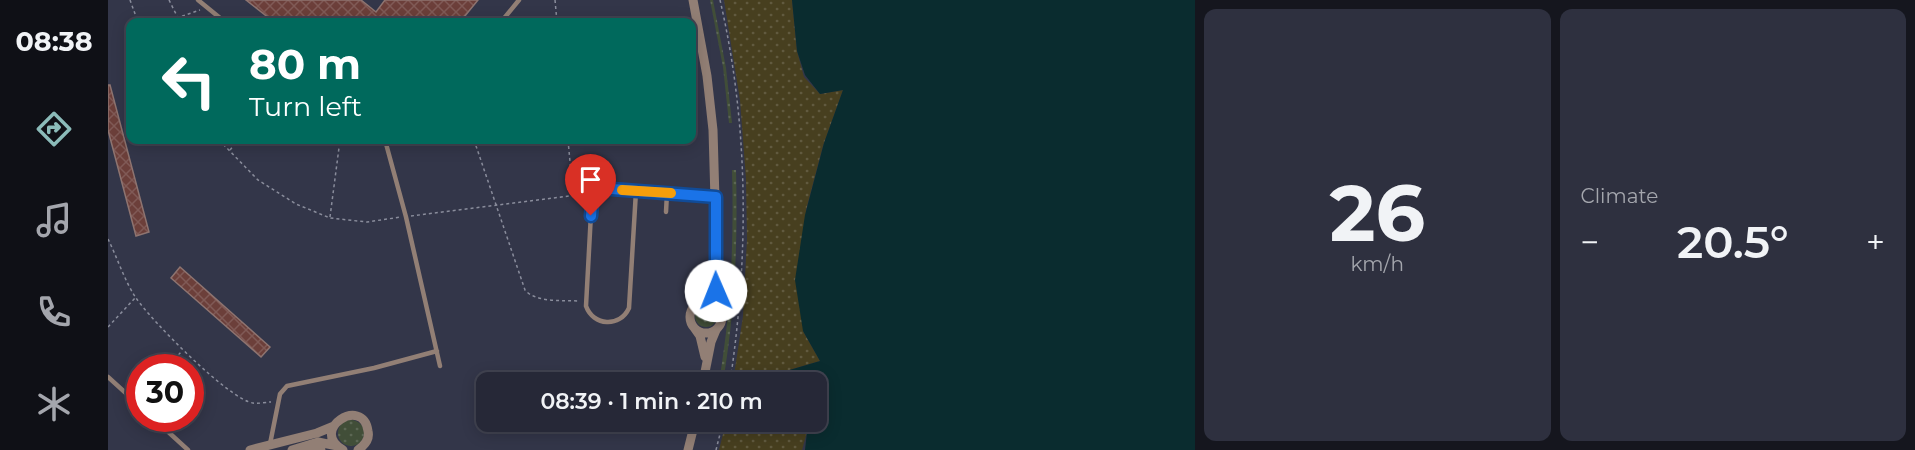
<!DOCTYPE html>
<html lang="en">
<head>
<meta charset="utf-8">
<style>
  body { margin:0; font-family:Montserrat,sans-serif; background:#2e303f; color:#f1f3f6; height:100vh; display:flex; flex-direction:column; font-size:22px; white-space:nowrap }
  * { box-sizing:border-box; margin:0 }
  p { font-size:20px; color:#a4a6ad }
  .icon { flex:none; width:33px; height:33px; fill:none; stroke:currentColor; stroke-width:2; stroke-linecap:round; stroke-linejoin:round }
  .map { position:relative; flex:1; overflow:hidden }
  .panel { display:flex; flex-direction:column; gap:9px; padding:9px; background:#15161e; width:720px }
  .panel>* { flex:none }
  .banner { position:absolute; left:18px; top:18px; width:570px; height:126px; border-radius:12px; box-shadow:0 3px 15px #0003,0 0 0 2px #424452; background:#00695c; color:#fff; overflow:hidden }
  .speed { position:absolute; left:18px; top:354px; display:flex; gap:12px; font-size:30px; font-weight:700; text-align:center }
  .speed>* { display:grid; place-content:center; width:78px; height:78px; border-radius:50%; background:#262837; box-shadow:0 3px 15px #0003,0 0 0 2px #424452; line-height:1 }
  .speed .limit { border:9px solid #d22; background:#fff; color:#111 }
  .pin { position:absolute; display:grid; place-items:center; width:51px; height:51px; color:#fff; margin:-62px -26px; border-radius:50% 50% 50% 0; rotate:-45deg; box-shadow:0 0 6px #0007 }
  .pin .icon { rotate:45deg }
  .me { position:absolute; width:66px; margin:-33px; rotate:359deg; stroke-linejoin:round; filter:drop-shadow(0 0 4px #0008) }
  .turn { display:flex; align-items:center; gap:21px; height:126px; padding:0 24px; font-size:27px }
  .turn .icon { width:78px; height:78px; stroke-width:2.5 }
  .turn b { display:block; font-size:42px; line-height:51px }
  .big { font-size:45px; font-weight:600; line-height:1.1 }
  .panel .widget { flex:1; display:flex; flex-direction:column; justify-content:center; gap:9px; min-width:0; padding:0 21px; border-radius:12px; background:#2e303f }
  .panel .dial { align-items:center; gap:0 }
  .dial b { font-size:78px; line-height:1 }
  .heat { display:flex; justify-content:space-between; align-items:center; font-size:33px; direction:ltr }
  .panel .tiles { flex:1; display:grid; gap:9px; grid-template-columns:repeat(2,1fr) }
  .trip { position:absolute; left:368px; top:372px; width:351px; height:60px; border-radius:12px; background:#262837; box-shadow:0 3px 15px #0003,0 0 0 2px #424452; font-weight:600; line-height:60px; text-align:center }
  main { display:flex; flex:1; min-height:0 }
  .tab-bar { display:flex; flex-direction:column; width:108px; justify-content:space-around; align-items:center; background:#0f1016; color:#a4a6ad }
  .tab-bar .icon { width:42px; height:42px }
  .tab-bar .on { color:#8bbbb9 }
  .tab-bar b { font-size:27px; color:#f1f3f6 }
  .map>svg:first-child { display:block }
</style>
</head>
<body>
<main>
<nav class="tab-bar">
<b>08:38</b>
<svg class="icon on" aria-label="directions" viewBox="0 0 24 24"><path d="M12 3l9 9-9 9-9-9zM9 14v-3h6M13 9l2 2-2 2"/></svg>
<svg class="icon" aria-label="music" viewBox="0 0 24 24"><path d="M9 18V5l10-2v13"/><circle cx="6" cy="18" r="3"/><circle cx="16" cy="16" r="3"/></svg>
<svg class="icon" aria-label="phone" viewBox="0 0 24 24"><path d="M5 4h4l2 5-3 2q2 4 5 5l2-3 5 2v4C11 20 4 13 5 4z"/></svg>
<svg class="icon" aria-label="climate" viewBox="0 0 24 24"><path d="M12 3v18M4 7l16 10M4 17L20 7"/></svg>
</nav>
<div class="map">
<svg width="1087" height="450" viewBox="0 0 1087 450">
  <defs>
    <pattern id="grass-dots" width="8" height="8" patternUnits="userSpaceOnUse" patternTransform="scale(1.5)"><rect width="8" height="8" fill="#414e38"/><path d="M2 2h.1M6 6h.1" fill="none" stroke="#5c6754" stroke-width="1.8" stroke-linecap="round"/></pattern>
    <pattern id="sand-dots" width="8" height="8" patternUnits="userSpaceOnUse" patternTransform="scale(1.5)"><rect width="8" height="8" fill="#473f1f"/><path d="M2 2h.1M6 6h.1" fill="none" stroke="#615a3f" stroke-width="1.8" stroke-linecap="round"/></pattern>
    <pattern id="building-cross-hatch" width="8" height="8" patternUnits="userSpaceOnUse" patternTransform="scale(1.5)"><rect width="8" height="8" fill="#6c3f3a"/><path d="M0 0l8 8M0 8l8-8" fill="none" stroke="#805a56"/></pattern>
  </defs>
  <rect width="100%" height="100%" fill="#333649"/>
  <path fill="url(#grass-dots)" d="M 602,0 L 605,0 L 618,68 L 624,123 L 621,123 L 615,67 Z
    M 624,170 L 628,170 C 630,242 627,312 615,382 L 611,382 C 623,312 626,242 624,170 Z
    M587 316a11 11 0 1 1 22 0a11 11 0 1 1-22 0Z
    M230 433a13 13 0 1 1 26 0a13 13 0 1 1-26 0Z"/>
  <path fill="url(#sand-dots)" d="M 616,0 L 684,0 L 689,51 L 696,77 L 712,94 L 735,90 L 715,146 L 698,210 L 695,331 L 712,361 L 668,374 L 668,382 L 625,382 L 635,316 L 639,239 L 638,179 L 632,100 Z
    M 618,422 L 693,422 L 699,432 L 694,450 L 611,450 Z"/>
  <path fill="#0a2c2f" d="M 684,0 L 1087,0 L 1087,450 L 697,450 L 699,432 L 693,422 L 708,422 L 708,382 L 668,382 L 668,374 L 712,361 L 695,331 L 687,280 L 697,215 L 716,143 L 735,90 L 712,94 L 697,75 L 689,51 Z"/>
  <path fill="url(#building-cross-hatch)" stroke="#8e7470" stroke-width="1.5" d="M 138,0 L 253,0 L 268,12 L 277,0 L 370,0 L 352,22 L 166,22 Z
    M 0,85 L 2,85 L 41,232 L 28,236 L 0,130 Z
    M 72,267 L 162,347 L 153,357 L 63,278 Z"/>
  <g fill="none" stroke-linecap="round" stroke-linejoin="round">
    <path stroke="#8a8d9c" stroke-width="1.5" stroke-dasharray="3 3" stroke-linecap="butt" d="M 22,0 L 30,22
      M 61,0 L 70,18 L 75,22
      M 447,0 L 449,22
      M 612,0 C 641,125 641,256 622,382
      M 57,22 L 92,10
      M 111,140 L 150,180 L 188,204 L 222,218 L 259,222 L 293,217
      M 366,140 L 417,290 C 428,303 455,300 471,301
      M 460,140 L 465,194
      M 122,150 L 130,140
      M 303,216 L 477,194
      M 222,217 L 232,140
      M 0,239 C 9,257 17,282 28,298 C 43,320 120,399 145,403 C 151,404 158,402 163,402
      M 0,327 L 27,298
      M 58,368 L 74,351
      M 608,450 L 615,422"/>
    <path stroke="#927f75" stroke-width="4.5" d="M 90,0 L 117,22
      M 393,22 L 411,0
      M 277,140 L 298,217 L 332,366
      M 528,191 L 521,308 C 512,328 485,326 478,306 L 484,195 L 487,189 L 491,188 L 608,197
      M 558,212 L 559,193
      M 0,377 L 32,406
      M 45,418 L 80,450
      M 162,444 L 172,394 L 179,386 L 266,368 L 329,351"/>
    <path stroke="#927f75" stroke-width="9" d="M 585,0 L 599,76 L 605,130 L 610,305
      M582 317a16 16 0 1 1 32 0a16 16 0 1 1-32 0Z
      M 590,302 L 599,292 L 606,276
      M 587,329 L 592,336 L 597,357
      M 595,382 L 603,342 L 608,330
      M 195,449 L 213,450
      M 142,450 L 209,433 L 226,426
      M 184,450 L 210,442 L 229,446
      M 235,450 C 200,430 255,395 260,431 C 262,439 257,445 250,450
      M 580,450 L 587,422"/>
  </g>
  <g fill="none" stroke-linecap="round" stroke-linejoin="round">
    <g stroke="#114b97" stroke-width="15">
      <path id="route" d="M 483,216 L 485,192 L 491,188 L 608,197 L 608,291"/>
    </g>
    <use href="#route" stroke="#1a73e8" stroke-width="10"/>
    <path stroke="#f59e0b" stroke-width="10" d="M 514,190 L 563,193"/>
  </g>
</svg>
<div class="speed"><div class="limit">30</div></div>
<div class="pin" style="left:483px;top:216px;background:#d93025"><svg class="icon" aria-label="arrive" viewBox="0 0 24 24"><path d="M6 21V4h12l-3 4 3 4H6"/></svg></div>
<svg class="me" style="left:608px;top:291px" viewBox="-20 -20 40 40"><circle r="19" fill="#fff"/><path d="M0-13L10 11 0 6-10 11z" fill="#1a73e8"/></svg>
<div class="trip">08:39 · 1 min · 210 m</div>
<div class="banner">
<div class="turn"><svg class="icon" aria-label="left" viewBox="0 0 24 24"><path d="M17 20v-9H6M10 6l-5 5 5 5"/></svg><div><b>80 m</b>Turn left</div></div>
</div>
</div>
<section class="panel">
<div class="tiles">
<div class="widget dial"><b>26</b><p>km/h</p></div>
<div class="widget"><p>Climate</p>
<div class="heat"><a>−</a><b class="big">20.5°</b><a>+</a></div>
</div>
</div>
</section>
</main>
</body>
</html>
